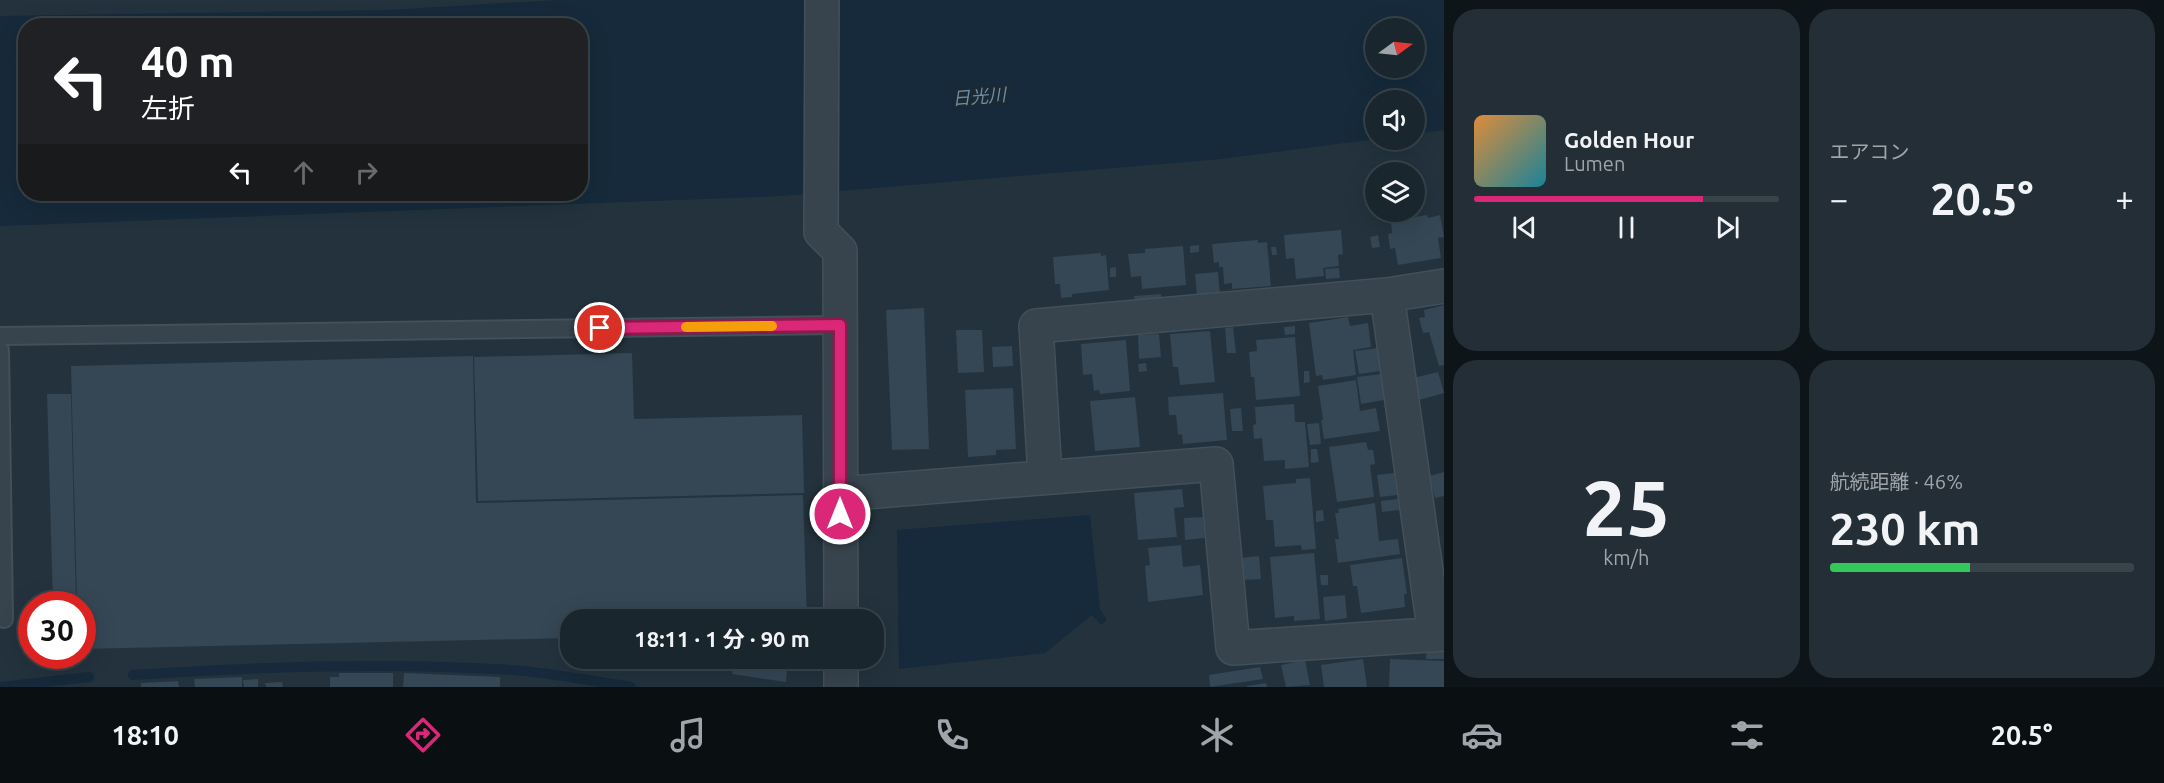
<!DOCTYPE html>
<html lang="ja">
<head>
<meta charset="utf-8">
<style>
  body { margin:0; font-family:Ubuntu,"Noto Sans JP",sans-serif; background:#232e36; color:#f1f3f6; height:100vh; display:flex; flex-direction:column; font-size:22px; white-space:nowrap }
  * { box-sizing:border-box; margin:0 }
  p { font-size:20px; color:#9fa5aa }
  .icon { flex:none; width:33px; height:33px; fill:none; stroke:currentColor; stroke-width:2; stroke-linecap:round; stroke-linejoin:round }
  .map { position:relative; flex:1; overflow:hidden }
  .details { display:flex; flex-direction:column; gap:9px; padding:9px; background:#0e1519; width:720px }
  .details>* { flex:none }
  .hud { position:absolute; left:18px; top:18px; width:570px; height:183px; border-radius:24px; box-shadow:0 6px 24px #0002,0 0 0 2px #38434a; background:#202124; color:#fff; overflow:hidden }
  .needle { width:39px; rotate:75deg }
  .tools { position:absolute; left:1365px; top:18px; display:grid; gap:12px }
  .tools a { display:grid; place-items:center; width:60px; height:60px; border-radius:50%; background:#1a262e; box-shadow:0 6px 24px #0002,0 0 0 2px #38434a; font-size:30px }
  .speed { position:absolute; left:18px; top:591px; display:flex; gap:12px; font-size:30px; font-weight:700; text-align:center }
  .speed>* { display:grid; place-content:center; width:78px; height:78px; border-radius:50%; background:#1a262e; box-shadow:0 6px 24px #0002,0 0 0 2px #38434a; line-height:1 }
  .speed .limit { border:9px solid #d22; background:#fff; color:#111 }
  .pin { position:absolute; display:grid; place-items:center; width:51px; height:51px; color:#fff; margin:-26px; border:3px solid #fff; border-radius:50%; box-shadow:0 2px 6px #0007 }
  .me { position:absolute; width:66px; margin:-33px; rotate:0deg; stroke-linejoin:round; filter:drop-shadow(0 0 4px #0008) }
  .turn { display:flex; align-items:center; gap:21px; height:126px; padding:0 24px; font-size:27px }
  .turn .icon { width:78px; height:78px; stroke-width:2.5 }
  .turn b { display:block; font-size:42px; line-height:51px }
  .lanes { display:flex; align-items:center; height:57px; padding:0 24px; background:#0003; justify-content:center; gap:30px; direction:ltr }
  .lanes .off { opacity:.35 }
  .big { font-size:45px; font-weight:700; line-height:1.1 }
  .details .tile { flex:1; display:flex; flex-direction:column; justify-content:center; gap:9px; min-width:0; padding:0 21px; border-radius:24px; background:#232e36 }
  .details .dial { align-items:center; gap:0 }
  .dial b { font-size:78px; line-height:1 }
  .song { display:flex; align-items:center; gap:18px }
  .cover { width:72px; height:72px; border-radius:9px; background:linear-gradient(135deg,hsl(30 70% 55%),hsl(190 70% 35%)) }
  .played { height:6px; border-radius:3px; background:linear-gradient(90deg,#db2777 75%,#38434a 75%) }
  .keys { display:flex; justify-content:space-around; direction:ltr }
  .heat { display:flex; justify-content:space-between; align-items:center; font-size:33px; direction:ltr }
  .charge { height:9px; border-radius:4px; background:linear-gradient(90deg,#34c759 46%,#38434a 0) }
  .details .tiles { flex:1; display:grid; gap:9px; grid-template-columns:repeat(2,1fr) }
  .trip { position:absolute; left:560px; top:609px; width:324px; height:60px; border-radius:24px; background:#1a262e; box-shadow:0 6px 24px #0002,0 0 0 2px #38434a; font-weight:700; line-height:60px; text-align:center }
  .tab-bar { display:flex; height:96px; justify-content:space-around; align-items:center; background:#0a0f12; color:#9fa5aa }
  .tab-bar .icon { width:42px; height:42px }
  .tab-bar .selected { color:#db2777 }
  .tab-bar b { font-size:27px; color:#f1f3f6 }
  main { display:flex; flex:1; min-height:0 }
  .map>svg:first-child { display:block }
</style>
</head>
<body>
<main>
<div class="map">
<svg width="1444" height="687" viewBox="0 0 1444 687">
  <rect width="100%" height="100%" fill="#23323d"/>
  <path fill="#162a3b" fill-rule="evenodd" d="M 558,0 L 1444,0 L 1444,130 L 1415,134 L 1414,100 L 1376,100 L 1375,139 L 1221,159 L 782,196 L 0,226 L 0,16 L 388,10 ZM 26,26 L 580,26 L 580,194 L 26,194 ZM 1376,28 L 1414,28 L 1414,68 L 1376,68 Z
    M 1090,515 L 1100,609 L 1107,620 L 1101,625 L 1092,615 L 1045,653 L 899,669 L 897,530 Z"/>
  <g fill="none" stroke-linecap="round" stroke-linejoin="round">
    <path stroke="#162a3b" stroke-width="10" d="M 133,675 C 259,667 386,662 513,670 C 552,673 592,681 631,687
      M 0,687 L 89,677"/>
  </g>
  <path fill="#354654" d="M 1427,215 L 1428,218 L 1440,215 L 1444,237 L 1438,238 L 1441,258 L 1398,265 L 1395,248 L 1390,249 L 1388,234 L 1392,233 L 1391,221 Z
    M 1341,230 L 1343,254 L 1338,255 L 1339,266 L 1323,268 L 1324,276 L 1296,279 L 1294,258 L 1286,259 L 1284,235 Z
    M 1378,235 L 1380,247 L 1372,248 L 1370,237 Z
    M 1258,240 L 1258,243 L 1267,242 L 1271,286 L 1232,289 L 1232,283 L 1224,284 L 1223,267 L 1219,267 L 1219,262 L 1214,263 L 1212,244 Z
    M 1199,245 L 1199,252 L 1190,253 L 1190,246 Z
    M 1183,246 L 1186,285 L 1142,289 L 1141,276 L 1131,277 L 1128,254 L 1145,253 L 1145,249 Z
    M 1271,247 L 1276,247 L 1277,255 L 1272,255 Z
    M 1101,253 L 1101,256 L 1106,255 L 1109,290 L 1072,294 L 1072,297 L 1061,298 L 1060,284 L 1055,284 L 1053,257 Z
    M 1116,267 L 1116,277 L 1110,277 L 1110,268 Z
    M 1339,268 L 1340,278 L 1326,279 L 1325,269 Z
    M 1218,272 L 1220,295 L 1197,297 L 1195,274 Z
    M 1161,294 L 1162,300 L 1135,303 L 1134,296 Z
    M 1444,305 L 1444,365 L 1439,366 L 1429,332 L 1423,333 L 1419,318 L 1425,317 L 1424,310 Z
    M 924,308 L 929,449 L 892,450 L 886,310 Z
    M 1348,317 L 1350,326 L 1368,323 L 1371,347 L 1353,350 L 1356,375 L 1323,380 L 1322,375 L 1316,376 L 1309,323 Z
    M 1295,326 L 1295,334 L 1285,335 L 1284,327 Z
    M 1233,327 L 1236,353 L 1227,353 L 1225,328 Z
    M 956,330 L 982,330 L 984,372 L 958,373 Z
    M 1210,331 L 1215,382 L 1180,385 L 1178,367 L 1173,367 L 1170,334 Z
    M 1159,334 L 1161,357 L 1139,359 L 1138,335 Z
    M 1295,337 L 1300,396 L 1256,400 L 1254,377 L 1251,377 L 1249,352 L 1257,351 L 1256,340 Z
    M 1126,340 L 1130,391 L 1100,394 L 1099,390 L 1094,391 L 1092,374 L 1083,375 L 1081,344 Z
    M 1012,346 L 1013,366 L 993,367 L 992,347 Z
    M 1378,348 L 1380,371 L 1359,374 L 1355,351 Z
    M 632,353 L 634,419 L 802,415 L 804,493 L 478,501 L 474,357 Z
    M 473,356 L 476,503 L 803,495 L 807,620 L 570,620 L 570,638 L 82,649 L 82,604 L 77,604 L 71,366 Z
    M 1146,363 L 1147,371 L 1139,372 L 1138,364 Z
    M 1304,371 L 1309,371 L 1310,382 L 1304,383 Z
    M 1438,372 L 1444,393 L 1419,400 L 1413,378 Z
    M 1381,374 L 1384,400 L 1361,404 L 1357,377 Z
    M 1356,380 L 1360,411 L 1376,408 L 1380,431 L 1324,439 L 1321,420 L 1323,420 L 1318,386 Z
    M 1013,388 L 1016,449 L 996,450 L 996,455 L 968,457 L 965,390 Z
    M 1223,393 L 1227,440 L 1183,444 L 1182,434 L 1178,435 L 1176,415 L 1169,415 L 1168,397 Z
    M 47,394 L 71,394 L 76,604 L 53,604 Z
    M 1135,397 L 1140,447 L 1095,451 L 1090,401 Z
    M 1294,404 L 1295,422 L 1305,422 L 1309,467 L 1285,469 L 1285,460 L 1264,461 L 1262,438 L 1254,439 L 1253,425 L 1256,424 L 1255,407 Z
    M 1241,408 L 1243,431 L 1232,431 L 1230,409 Z
    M 1319,423 L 1321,444 L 1310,445 L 1307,424 Z
    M 1366,442 L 1368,450 L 1373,450 L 1375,464 L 1370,465 L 1374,497 L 1337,502 L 1329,447 Z
    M 1311,449 L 1317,449 L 1319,462 L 1311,463 Z
    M 1444,472 L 1444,496 L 1435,498 L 1429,476 Z
    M 1394,473 L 1397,495 L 1380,497 L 1377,475 Z
    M 1310,478 L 1316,549 L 1302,550 L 1301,545 L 1275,547 L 1273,520 L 1266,520 L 1263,486 L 1296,483 L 1296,479 Z
    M 1182,489 L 1184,507 L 1174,508 L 1177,537 L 1138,540 L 1134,493 Z
    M 1398,499 L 1399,510 L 1382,512 L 1381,501 Z
    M 1375,503 L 1379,541 L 1398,539 L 1400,554 L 1338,563 L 1335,539 L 1339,539 L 1335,513 L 1339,513 L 1338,509 Z
    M 1323,510 L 1324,521 L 1316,522 L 1316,511 Z
    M 1203,517 L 1205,538 L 1185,540 L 1184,518 Z
    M 1181,545 L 1183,567 L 1200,565 L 1203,595 L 1148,602 L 1145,566 L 1150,565 L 1148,548 Z
    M 1314,553 L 1320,619 L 1294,621 L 1294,616 L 1275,618 L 1270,557 Z
    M 1259,556 L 1261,579 L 1243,580 L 1241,558 Z
    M 1402,558 L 1407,594 L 1404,594 L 1405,607 L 1361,613 L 1357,586 L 1353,586 L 1350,565 Z
    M 1320,575 L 1328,575 L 1328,585 L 1321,585 Z
    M 1345,595 L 1347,618 L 1325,621 L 1323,597 Z
    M 1427,648 L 1444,648 L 1444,659 L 1426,659 Z
    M 701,658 L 727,658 L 727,666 L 701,667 Z
    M 1363,659 L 1367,687 L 1324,687 L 1321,665 Z
    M 1390,659 L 1444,661 L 1444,687 L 1389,687 Z
    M 1305,660 L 1310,685 L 1286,687 L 1281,665 Z
    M 734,663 L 787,671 L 786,682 L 732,674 Z
    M 1260,667 L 1263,679 L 1210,687 L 1209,675 Z
    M 339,673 L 393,673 L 393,687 L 330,687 L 330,677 L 339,677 Z
    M 404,673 L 500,677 L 500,687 L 403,687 Z
    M 242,677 L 242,687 L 195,687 L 194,679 Z
    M 258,679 L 258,687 L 244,687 L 243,680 Z
    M 178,681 L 179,687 L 141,687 L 141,683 Z
    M 282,682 L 283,687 L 266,687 L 265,683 Z
    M 1266,683 L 1267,687 L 1247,687 L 1247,686 Z"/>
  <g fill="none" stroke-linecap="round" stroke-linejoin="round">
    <g stroke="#434f59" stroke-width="20">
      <path id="lane" d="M 0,336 L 840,325
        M 0,350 L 4,619"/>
    </g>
    <g stroke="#434f59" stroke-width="36">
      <path id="street" d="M 822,0 L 821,232 L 840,251 L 841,620
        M 1387,295 L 1435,635
        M 1045,477 L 1036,326 L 1387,295 L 1444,286
        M 840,494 L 1216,464 L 1233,648 L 1444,634
        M 841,658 L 841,687"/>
    </g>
    <use href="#lane" stroke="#37434d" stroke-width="16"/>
    <use href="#street" stroke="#37434d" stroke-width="33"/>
  </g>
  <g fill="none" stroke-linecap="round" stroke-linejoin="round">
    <g stroke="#8e194d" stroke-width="15">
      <path id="route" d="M 600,328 L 840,325 L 840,514"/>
    </g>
    <use href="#route" stroke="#db2777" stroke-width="10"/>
    <path stroke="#f59e0b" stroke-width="10" d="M 686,327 L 772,326"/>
  </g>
  <g text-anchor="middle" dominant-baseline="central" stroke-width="6" stroke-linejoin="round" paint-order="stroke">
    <g font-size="18" font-style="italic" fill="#6b8da8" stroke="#1c2832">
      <text transform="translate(979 96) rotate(-5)">日光川</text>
    </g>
  </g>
</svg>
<div class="tools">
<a><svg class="needle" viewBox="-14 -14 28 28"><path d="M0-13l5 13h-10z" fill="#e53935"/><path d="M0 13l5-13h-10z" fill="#9fa5aa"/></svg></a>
<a><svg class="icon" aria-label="sound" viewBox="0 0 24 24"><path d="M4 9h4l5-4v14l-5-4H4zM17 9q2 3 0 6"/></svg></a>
<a><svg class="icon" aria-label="layers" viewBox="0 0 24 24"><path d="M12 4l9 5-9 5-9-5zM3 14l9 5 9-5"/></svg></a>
</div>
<div class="speed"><div class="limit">30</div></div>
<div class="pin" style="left:600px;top:328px;background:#d93025"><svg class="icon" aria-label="arrive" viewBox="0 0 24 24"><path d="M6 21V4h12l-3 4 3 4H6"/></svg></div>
<svg class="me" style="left:840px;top:514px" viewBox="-20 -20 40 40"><circle r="17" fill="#db2777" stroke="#fff" stroke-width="3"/><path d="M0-11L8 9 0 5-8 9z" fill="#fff"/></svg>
<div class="trip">18:11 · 1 分 · 90 m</div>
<div class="hud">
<div class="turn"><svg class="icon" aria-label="left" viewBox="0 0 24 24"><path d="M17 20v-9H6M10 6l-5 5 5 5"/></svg><div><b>40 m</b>左折</div></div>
<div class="lanes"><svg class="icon" aria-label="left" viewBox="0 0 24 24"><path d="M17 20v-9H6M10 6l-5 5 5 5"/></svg><svg class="icon off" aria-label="ahead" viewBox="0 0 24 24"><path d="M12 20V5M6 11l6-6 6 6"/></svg><svg class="icon off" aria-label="right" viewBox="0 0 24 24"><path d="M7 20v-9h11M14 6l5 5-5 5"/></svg></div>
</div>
</div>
<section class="details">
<div class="tiles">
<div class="tile">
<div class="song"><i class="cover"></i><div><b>Golden Hour</b><p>Lumen</p></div></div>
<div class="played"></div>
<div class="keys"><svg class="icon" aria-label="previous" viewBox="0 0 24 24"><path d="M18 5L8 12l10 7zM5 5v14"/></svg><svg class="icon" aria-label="pause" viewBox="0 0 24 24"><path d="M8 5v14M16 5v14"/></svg><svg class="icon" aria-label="next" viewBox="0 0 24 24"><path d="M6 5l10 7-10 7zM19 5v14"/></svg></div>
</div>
<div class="tile"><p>エアコン</p>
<div class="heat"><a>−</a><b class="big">20.5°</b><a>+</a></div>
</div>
<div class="tile dial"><b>25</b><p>km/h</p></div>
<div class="tile"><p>航続距離 · 46%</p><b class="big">230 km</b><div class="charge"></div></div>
</div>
</section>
</main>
<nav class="tab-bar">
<b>18:10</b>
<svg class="icon selected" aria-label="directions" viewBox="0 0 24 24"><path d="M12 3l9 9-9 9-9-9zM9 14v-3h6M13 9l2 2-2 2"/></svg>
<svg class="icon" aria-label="music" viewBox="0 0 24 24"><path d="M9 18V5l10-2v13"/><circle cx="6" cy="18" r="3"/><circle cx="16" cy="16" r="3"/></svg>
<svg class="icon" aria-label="phone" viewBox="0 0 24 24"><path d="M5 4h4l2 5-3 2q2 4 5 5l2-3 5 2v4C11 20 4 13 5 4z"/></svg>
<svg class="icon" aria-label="climate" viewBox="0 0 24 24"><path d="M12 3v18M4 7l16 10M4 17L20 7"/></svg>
<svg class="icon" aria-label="car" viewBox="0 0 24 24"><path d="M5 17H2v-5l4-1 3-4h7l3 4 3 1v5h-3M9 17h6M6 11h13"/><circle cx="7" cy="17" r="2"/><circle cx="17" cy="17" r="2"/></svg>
<svg class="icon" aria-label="filters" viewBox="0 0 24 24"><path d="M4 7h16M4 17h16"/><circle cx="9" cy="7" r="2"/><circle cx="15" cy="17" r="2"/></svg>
<b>20.5°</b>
</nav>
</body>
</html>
